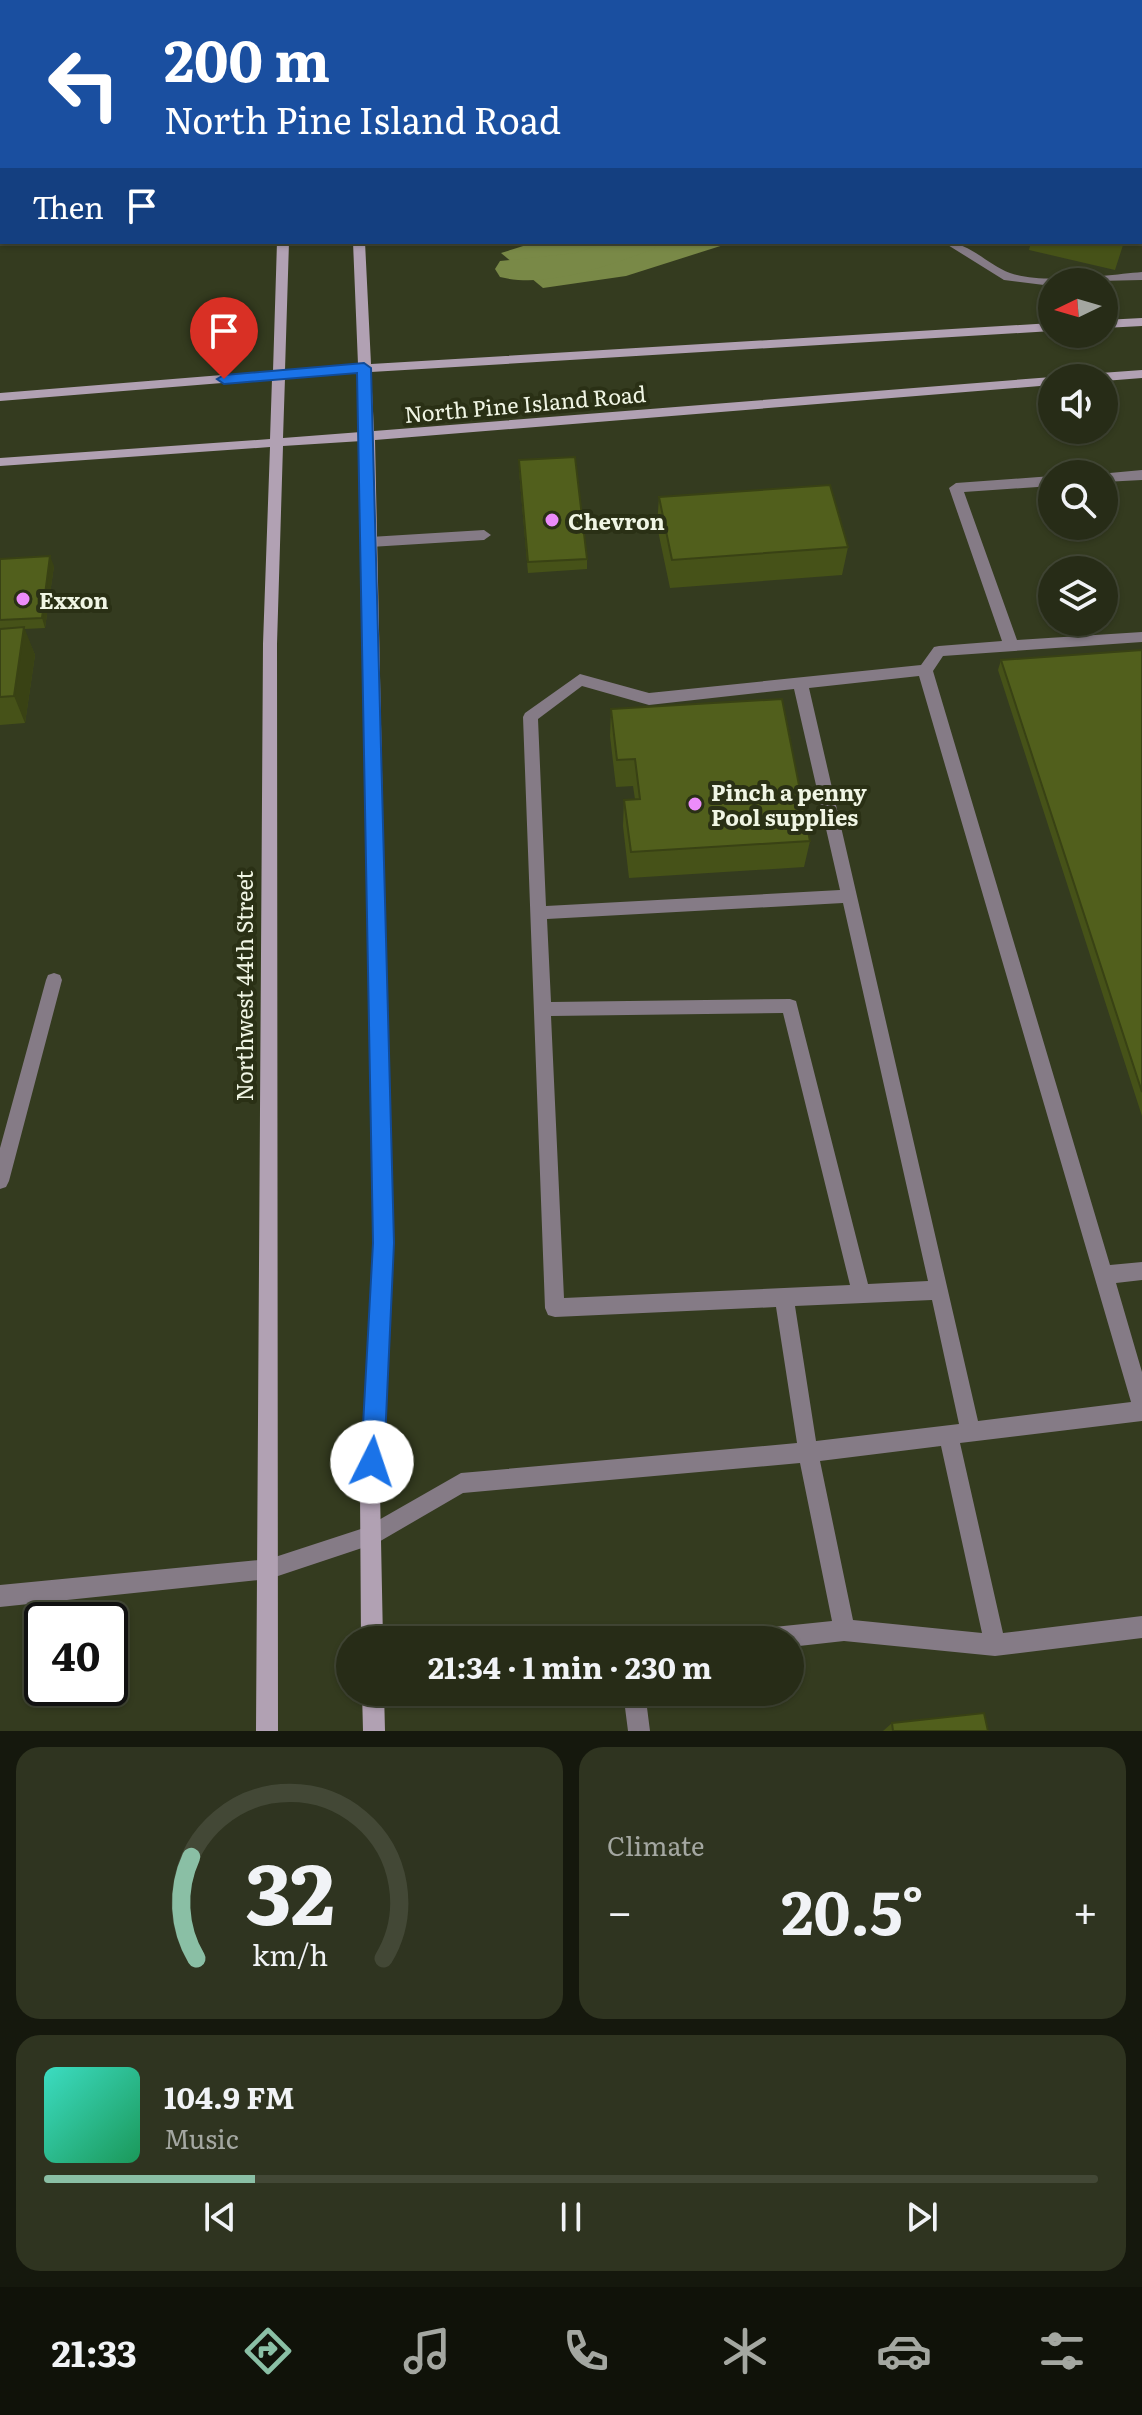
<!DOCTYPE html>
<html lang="en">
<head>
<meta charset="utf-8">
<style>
  body { margin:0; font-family:Literata,serif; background:#2f3420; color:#f1f3f6; height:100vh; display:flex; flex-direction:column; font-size:30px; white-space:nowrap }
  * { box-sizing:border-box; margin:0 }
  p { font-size:26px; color:#a4a7a1 }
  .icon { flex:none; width:44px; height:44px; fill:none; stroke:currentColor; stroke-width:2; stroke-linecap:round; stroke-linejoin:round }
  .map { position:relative; height:1731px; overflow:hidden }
  .panel { display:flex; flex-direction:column; gap:16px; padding:16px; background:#15180d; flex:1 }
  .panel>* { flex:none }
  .hud { position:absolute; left:0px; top:0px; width:1142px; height:244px; box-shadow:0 2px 6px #0004,0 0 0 2px #434836; background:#1a4fa0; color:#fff; overflow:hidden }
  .needle { width:52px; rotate:265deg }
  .buttons { position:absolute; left:1038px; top:268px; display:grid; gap:16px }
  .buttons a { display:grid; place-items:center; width:80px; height:80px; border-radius:50%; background:#272c17; box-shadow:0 2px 6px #0004,0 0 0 2px #434836; font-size:40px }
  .speed { position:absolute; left:24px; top:1602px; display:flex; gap:16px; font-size:40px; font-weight:700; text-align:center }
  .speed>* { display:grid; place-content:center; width:104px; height:104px; border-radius:50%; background:#272c17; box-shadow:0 2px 6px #0004,0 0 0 2px #434836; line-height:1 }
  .speed .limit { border:4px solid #111; border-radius:12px; background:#fff; color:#111 }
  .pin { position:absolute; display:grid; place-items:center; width:68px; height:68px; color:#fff; margin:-82px -34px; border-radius:50% 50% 50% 0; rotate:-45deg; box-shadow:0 0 8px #0007 }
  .pin .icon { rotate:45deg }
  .me { position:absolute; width:88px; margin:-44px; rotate:4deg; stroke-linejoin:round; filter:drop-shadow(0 0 6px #0008) }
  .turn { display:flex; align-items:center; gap:28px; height:168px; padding:0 32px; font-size:36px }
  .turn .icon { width:104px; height:104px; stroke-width:2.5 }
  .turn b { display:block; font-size:56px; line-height:68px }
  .then { display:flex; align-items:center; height:76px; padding:0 32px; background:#0003; gap:16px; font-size:30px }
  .big { font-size:60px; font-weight:700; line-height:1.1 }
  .panel .card { flex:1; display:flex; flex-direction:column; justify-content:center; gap:12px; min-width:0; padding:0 28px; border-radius:24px; background:#2f3420 }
  .panel .dial { align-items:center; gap:0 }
  .dial svg { height:208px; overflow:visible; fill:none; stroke:#434836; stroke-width:7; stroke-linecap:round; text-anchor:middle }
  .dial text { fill:#f1f3f6; stroke:none }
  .song { display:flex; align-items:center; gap:24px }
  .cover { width:96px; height:96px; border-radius:12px; background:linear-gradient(135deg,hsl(170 70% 55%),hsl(150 70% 35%)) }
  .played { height:8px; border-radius:4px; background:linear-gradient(90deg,#8abfa5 20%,#434836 20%) }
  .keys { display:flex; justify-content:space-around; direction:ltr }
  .heat { display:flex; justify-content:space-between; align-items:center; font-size:44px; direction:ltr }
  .panel .tiles { flex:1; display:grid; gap:16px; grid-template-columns:1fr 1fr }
  .card:last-child { grid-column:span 2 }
  .trip { position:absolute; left:336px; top:1626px; width:468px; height:80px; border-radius:40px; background:#272c17; box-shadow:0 2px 6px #0004,0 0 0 2px #434836; font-weight:700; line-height:80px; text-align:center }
  .menu { display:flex; height:128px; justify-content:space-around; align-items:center; background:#101209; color:#a4a7a1 }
  .menu .icon { width:56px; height:56px }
  .menu .selected { color:#8abfa5 }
  .menu b { font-size:36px; color:#f1f3f6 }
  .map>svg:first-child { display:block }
</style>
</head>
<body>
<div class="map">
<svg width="1142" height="1731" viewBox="0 0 1142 1731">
  <rect width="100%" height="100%" fill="#343b1f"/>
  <path fill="#798947" d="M 536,242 L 733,242 L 626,276 L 543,288 L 501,253 Z"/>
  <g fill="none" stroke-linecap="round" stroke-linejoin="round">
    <path fill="#798947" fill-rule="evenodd" d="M 607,242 L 660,242 L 654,249 C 609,265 548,289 500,277 L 495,269 L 500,261 L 576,253 Z"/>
    <path fill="#857b86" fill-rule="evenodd" d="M 611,0 L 621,0 L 622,2 L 612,2 Z
      M 744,0 L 754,0 L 755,2 L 745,2 Z
      M 943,242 C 970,242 986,264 1010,273 C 1043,285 1107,275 1142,272 L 1142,280 L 1052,282 L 1052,286 L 1004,280 Z
      M 1142,470 L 1142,480 L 1104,482 L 1104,474 L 1099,474 Z
      M 1052,476 L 1052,486 L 964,492 L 1017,640 L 1142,632 L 1142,642 L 943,656 L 933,671 L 1110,1265 L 1142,1262 L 1142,1280 L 1116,1283 L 1142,1372 L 1142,1421 L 960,1443 L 1003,1633 L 1142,1616 L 1142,1638 L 995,1656 L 844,1641 L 790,1647 L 790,1640 L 744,1640 L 747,1632 L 755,1629 L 832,1621 L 800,1463 L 463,1493 L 377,1543 L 370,1546 L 363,1543 L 360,1536 L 363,1529 L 461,1473 L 797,1443 L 776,1307 L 555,1317 L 548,1315 L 545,1308 L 523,717 L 525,713 L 580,674 L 649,693 L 921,665 L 934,647 L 939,646 L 1002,641 L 949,488 L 956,483 ZM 919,676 L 1131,1402 L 978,1421 L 809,688 ZM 582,686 L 649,705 L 794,689 L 840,890 L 546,906 L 538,719 ZM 843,903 L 928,1281 L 868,1284 L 796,1001 L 790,999 L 551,1002 L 547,919 ZM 783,1013 L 850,1285 L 564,1298 L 551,1016 ZM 932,1300 L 959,1424 L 816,1441 L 795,1306 ZM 941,1446 L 982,1633 L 853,1620 L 820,1461 Z
      M 484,530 L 491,535 L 484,540 L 370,547 L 363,542 L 370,537 Z
      M 623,1692 L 645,1692 L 650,1731 L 628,1731 Z"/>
    <path fill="#857b86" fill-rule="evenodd" d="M 54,973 L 60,975 L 62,980 L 9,1181 L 6,1187 L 0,1189 L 0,1148 L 46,980 L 48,975 Z
      M 370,1526 L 377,1529 L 380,1536 L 377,1543 L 269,1579 L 0,1607 L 0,1585 L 269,1559 Z"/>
    <path fill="#b1a1b3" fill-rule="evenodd" d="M 285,0 L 295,0 L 295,2 L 285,2 Z
      M 344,0 L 354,0 L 354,2 L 344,2 Z
      M 277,242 L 289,242 L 285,370 L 358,364 L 353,242 L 365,242 L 371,364 L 1052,323 L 1052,331 L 371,372 L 374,431 L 1052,377 L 1056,378 L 1052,378 L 1052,385 L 375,440 L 392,1243 L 380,1491 L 383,1640 L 361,1640 L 360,1491 L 374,1243 L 362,441 L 283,446 L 277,644 L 278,1731 L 256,1731 L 263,644 L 270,447 L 0,466 L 0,458 L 270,439 L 272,379 L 0,401 L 0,393 L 273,371 ZM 359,372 L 361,432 L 283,438 L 285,378 Z
      M 1142,318 L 1142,326 L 1104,328 L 1104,320 Z
      M 1142,370 L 1142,378 L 1104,381 L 1104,378 L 1081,378 L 1087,374 Z
      M 362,1692 L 384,1692 L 385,1731 L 363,1731 Z"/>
  </g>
  <path fill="#465218" d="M 0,0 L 15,0 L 15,2 L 2,2 L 2,18 L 0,18 Z
    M 154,0 L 206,0 L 206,2 L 155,2 Z
    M 631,0 L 729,0 L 729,2 L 632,2 Z
    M 825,0 L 948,0 L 943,2 L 828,2 Z
    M 1142,46 L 1142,164 L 1140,170 L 1140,52 Z
    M 1031,242 L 1124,242 L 1115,270 L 1029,250 Z
    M 519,470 L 587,559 L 587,569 L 528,573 Z
    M 659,497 L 848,547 L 842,575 L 670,588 L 657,526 Z
    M 0,559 L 54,566 L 45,628 L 24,629 L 35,655 L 25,723 L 0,725 Z
    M 1142,650 L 1142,1116 L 998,670 L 1001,660 Z
    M 611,709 L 810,841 L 804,867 L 629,878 L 623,826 L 624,800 L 635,799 L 633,786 L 616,787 L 610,736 Z
    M 892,1723 L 988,1731 L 883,1731 Z"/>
  <path fill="#394214" d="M 883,0 L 948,0 L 943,2 L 878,2 Z
    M 0,23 L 2,30 L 2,75 L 0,68 Z
    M 50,556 L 54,566 L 45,628 L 42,618 Z
    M 24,627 L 35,655 L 25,723 L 14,696 Z"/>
  <path fill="#515f1c" stroke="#394214" stroke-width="2" d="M 1142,46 L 1142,80 L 1140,79 L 1140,52 Z
    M 1140,91 L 1142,92 L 1142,161 L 1140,166 Z
    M 575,457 L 587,559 L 528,562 L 519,460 Z
    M 830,485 L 848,547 L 672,560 L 659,497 Z
    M 50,556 L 42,618 L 0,620 L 0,559 Z
    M 24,627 L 14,696 L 0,697 L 0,629 Z
    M 1142,650 L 1142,1092 L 1001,660 Z
    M 782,699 L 810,841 L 631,852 L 624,800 L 640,799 L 635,759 L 617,760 L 611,709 Z
    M 984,1713 L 988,1731 L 893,1731 L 892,1723 Z"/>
  <path fill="#1a73e8" stroke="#114b97" stroke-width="2" d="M 364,363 L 371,368 L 394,1243 L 384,1462 L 380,1470 L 372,1474 L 364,1470 L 361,1462 L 373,1243 L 357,373 L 224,384 L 217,379 L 224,375 Z"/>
  <g fill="#ec8cfa" stroke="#2a3015" stroke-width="3">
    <circle cx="552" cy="520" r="8"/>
    <circle cx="23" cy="599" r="8"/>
    <circle cx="695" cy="804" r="8"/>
  </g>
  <g text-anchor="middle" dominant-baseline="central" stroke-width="8" stroke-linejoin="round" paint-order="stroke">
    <g font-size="22" fill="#f0f5e4" stroke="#2a3015">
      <text transform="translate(525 403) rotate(-5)">North Pine Island Road</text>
      <text transform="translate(243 986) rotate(-90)">Northwest 44th Street</text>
    </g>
    <g font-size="22" font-weight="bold" fill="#f0f5e4" stroke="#2a3015" text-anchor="start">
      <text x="568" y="520">Chevron</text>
      <text x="39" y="599">Exxon</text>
      <text x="711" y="791">Pinch a penny<tspan x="711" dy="25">Pool supplies</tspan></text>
    </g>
  </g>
</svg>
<div class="buttons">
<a><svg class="needle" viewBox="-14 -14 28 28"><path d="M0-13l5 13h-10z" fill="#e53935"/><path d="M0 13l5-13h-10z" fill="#a4a7a1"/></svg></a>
<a><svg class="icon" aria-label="sound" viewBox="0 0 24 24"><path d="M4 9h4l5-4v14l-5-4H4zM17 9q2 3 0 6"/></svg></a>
<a><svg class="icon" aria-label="search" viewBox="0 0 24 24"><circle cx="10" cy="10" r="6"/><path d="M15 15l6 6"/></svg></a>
<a><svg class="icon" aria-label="layers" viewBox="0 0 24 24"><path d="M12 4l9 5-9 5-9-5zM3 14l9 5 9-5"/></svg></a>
</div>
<div class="speed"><div class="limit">40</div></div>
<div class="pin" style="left:224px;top:379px;background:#d93025"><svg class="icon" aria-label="arrive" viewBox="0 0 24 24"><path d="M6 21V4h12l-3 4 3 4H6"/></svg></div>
<svg class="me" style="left:372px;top:1462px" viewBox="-20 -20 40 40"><circle r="19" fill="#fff"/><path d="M0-13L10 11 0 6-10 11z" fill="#1a73e8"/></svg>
<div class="trip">21:34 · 1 min · 230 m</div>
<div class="hud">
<div class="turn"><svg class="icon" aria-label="left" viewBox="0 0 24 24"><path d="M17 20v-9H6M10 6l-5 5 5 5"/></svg><div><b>200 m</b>North Pine Island Road</div></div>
<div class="then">Then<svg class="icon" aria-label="arrive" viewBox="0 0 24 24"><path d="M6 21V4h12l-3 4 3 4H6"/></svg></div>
</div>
</div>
<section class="panel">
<div class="tiles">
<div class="card dial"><svg viewBox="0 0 100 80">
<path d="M14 69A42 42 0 1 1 86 69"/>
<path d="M14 69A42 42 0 0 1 12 30" stroke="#8abfa5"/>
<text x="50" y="56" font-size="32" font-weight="700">32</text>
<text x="50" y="72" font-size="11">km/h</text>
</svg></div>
<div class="card"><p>Climate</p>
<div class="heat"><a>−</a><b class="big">20.5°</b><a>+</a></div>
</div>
<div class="card">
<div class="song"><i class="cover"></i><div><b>104.9 FM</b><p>Music</p></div></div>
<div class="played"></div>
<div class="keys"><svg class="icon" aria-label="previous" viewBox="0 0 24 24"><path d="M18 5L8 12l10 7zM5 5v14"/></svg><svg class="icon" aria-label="pause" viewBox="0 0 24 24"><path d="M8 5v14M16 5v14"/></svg><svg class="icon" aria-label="next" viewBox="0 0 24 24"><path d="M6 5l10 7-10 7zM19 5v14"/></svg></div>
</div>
</div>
</section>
<nav class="menu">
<b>21:33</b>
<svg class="icon selected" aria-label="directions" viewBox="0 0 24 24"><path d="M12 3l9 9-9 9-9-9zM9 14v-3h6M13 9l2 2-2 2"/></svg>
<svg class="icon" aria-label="music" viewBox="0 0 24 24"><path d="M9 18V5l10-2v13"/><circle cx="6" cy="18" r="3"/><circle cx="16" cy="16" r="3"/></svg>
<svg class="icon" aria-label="phone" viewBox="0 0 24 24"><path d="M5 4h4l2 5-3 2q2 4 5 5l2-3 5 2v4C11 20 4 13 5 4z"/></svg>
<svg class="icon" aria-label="climate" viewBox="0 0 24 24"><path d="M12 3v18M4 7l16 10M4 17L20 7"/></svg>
<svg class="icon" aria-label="car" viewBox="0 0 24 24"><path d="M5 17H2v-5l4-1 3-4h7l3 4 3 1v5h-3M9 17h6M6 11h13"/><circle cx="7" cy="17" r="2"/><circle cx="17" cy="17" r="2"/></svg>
<svg class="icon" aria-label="filters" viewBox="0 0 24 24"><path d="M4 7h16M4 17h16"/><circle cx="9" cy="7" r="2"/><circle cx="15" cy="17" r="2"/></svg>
</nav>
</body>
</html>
